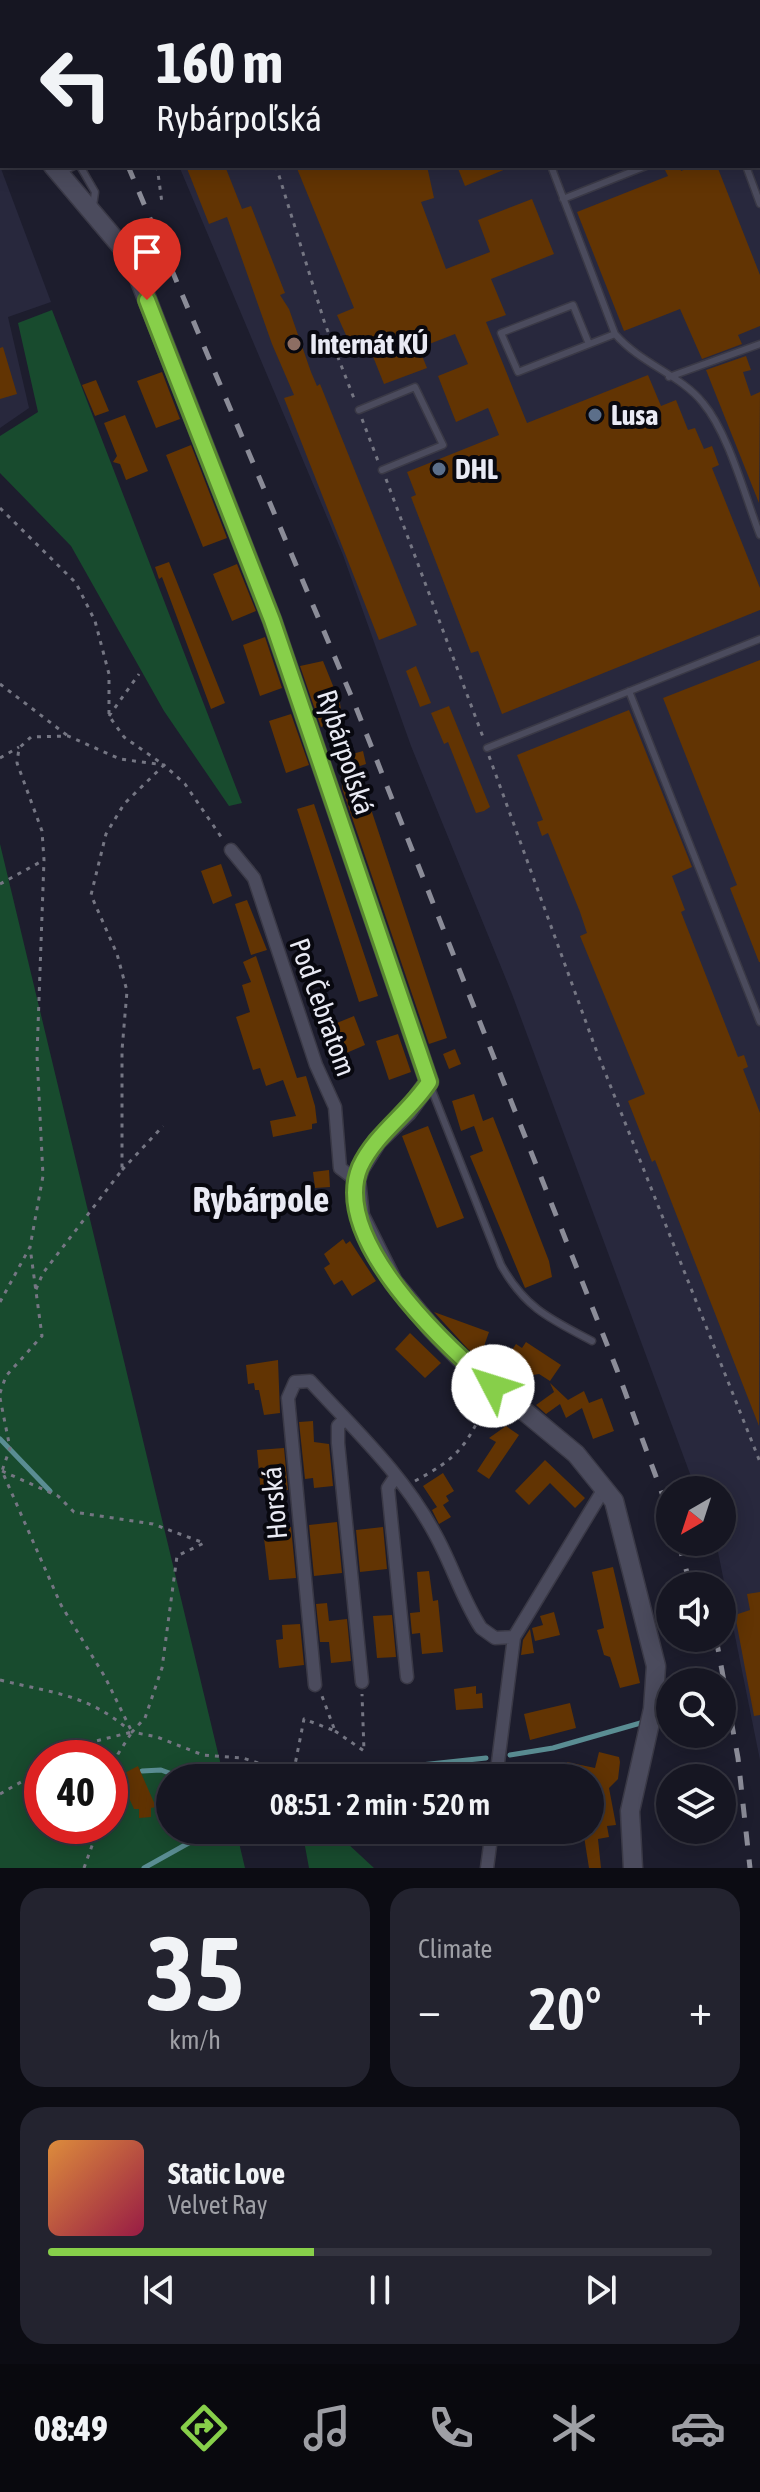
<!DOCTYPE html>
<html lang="en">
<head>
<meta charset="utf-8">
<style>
  body { margin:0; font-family:"Asap Condensed",sans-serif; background:#23232f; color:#f1f3f6; height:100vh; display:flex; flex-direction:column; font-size:30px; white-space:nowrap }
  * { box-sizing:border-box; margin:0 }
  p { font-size:26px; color:#9e9fa5 }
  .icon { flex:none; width:44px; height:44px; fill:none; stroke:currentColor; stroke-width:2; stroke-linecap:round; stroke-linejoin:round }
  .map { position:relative; height:1868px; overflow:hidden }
  .panel { display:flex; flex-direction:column; gap:20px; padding:20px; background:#0c0c13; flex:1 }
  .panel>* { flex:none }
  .hud { position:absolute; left:0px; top:0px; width:760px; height:168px; box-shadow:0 4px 20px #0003,0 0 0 2px #353540; background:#161622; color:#f1f3f6; overflow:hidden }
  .needle { width:52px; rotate:219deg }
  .controls { position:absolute; left:656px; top:1476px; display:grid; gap:16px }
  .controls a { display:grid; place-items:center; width:80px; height:80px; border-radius:50%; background:#161622; box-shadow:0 4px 20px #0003,0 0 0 2px #353540; font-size:40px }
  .speed { position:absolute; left:24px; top:1740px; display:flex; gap:16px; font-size:40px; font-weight:700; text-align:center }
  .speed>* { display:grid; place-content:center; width:104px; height:104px; border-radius:50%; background:#161622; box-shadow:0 4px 20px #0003,0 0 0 2px #353540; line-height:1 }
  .speed .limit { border:12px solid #d22; background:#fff; color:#111 }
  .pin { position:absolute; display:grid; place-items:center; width:68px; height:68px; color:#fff; margin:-82px -34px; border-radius:50% 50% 50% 0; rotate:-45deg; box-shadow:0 0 8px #0007 }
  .pin .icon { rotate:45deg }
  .me { position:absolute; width:88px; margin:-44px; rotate:310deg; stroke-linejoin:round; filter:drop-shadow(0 0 6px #0008) }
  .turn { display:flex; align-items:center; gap:28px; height:168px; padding:0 24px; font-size:36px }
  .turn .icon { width:104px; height:104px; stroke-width:2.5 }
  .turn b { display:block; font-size:56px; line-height:68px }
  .big { font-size:60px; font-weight:600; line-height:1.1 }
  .panel .widget { flex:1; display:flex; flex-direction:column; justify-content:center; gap:12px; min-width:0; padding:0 28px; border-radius:24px; background:#23232f }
  .panel .dial { align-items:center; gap:0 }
  .dial b { font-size:104px; line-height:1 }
  .song { display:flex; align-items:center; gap:24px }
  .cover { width:96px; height:96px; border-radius:12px; background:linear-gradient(135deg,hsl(30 70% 55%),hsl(340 70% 35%)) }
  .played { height:8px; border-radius:4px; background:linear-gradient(90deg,#87cf4a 40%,#353540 40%) }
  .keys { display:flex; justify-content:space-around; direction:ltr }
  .heat { display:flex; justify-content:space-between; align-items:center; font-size:44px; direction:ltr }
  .panel .tiles { flex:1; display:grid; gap:20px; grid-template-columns:1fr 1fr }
  .widget:last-child { grid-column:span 2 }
  .trip { position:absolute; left:156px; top:1764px; width:448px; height:80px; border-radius:40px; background:#161622; box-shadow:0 4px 20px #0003,0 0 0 2px #353540; font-weight:600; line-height:80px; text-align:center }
  .menu { display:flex; height:128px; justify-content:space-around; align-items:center; background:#09090e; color:#9e9fa5 }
  .menu .icon { width:56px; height:56px }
  .menu .active { color:#87cf4a }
  .menu b { font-size:36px; color:#f1f3f6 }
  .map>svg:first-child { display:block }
</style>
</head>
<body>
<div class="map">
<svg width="760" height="1868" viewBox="0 0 760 1868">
  <rect width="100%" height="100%" fill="#1d1d2d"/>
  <path fill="#28283d" d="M 475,0 L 718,0 L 723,2 L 474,2 Z
    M 758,15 L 760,15 L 760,1760 L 716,1542 L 722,1542 L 722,1490 L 696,1490 L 512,994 L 411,746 L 343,555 L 179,166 L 758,166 Z
    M 0,166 L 51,302 L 8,317 L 29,408 L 0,428 Z"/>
  <path fill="#184b2e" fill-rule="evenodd" d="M 52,310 L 242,803 L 229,806 L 164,711 L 71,546 L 0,473 L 0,436 L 38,412 L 18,323 Z
    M 0,844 L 224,1778 L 170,1778 L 170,1830 L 236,1830 L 245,1868 L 0,1868 ZM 42,1758 L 110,1758 L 110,1826 L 42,1826 Z
    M 302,1830 L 333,1830 L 374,1868 L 309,1868 Z"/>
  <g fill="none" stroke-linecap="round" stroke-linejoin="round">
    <path stroke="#5a8d93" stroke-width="5" d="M 0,1439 L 50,1491
      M 658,1717 L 670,1713
      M 510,1755 L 553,1748 L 644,1722
      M 142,1771 L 161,1770 L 183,1778
      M 351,1778 L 365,1771 L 486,1758
      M 144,1868 L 212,1830"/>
  </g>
  <path fill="#623403" d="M 186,166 L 225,166 L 242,209 L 251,206 L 285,293 L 280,295 L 289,309 L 311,372 L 317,386 L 320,384 L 417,625 L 379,640 L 284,398 L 294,395 L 272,344 L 227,217 L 209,224 Z
    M 296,166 L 427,166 L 434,198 L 421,202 L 446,269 L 490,252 L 478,220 L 532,199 L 554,254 L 491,279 L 506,315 L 486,322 L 527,423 L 648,375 L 661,406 L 676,400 L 688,430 L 695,428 L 704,449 L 712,446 L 719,465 L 712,468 L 760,588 L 760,610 L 502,714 L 478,651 L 471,653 L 411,497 L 416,495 L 407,472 L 499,435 L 488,408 L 456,422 L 438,376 L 468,364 L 455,334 L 419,348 L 427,368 L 384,384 L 370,349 L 355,355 L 337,315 L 354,308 Z
    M 457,166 L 513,166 L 465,186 Z
    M 675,166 L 680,166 L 681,171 L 693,166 L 717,166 L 760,275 L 760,326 L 738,335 L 742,344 L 702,359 L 680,309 L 624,331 L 577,212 L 668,176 L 665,170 Z
    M 3,347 L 17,394 L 0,399 L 0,348 Z
    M 746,356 L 751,370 L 743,372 L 751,396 L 760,392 L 759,503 L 706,370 Z
    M 162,372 L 180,419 L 156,428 L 137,381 Z
    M 96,380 L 109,411 L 95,416 L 82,385 Z
    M 125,415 L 148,471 L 126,480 L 120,464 L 113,462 L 117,456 L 104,423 Z
    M 191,445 L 227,538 L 203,547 L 166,455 Z
    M 169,562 L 225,703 L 211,709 L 162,577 L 159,579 L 155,567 Z
    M 237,564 L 256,611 L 232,621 L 213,574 Z
    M 265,637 L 282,688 L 260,696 L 243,645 Z
    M 760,660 L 760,962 L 759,962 L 730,888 L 737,885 L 663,698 Z
    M 323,661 L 340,703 L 342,718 L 321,727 L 300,666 Z
    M 416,666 L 431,703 L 420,707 L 406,671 Z
    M 449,706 L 490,807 L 484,811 L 476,813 L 448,742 L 444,744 L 431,713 Z
    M 629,710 L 692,867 L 672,876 L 685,910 L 681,912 L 738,1057 L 744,1055 L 748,1067 L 743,1069 L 760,1113 L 759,1426 L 655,1160 L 652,1162 L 628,1101 L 645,1094 L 580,936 L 587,933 L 580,912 L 548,833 L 542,836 L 537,822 L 543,820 L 517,755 Z
    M 291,714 L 309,765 L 286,773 L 269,721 Z
    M 363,751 L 366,764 L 357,767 L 447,1038 L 429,1044 L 342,788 L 342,757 Z
    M 314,804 L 378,996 L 359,1002 L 297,809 Z
    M 221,864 L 232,896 L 213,904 L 201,871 Z
    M 247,900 L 267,950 L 251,955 L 235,904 Z
    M 256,956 L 297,1078 L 306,1076 L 315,1106 L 317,1123 L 312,1124 L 312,1129 L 273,1137 L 270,1121 L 296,1116 L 283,1080 L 266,1086 L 260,1068 L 253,1070 L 236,1017 L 250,1012 L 242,985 L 251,982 L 243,962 Z
    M 354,1016 L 365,1045 L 344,1054 L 339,1042 L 334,1044 L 327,1027 Z
    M 398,1034 L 411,1072 L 389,1080 L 376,1041 Z
    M 455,1049 L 461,1064 L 449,1069 L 443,1054 Z
    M 474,1094 L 483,1121 L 493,1117 L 549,1261 L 552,1277 L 525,1288 L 470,1156 L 483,1151 L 474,1126 L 461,1131 L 452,1101 Z
    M 428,1126 L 464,1218 L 437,1228 L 402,1136 Z
    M 329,1170 L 330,1187 L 315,1188 L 313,1172 Z
    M 343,1239 L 346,1244 L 350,1241 L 376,1281 L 352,1296 L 342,1280 L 334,1285 L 324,1268 L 330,1264 L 324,1254 Z
    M 434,1312 L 489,1332 L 483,1349 L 504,1362 L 516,1344 L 522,1348 L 526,1342 L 561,1365 L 550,1381 L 539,1374 L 533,1375 L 522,1387 L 495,1371 L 468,1349 Z
    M 410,1333 L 441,1363 L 425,1378 L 395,1349 Z
    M 278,1360 L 280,1413 L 264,1415 L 259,1390 L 255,1390 L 254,1383 L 248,1384 L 246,1365 Z
    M 550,1383 L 568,1400 L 584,1391 L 589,1403 L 602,1398 L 614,1431 L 593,1439 L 582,1408 L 566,1418 L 560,1404 L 546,1414 L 536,1405 L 554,1392 Z
    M 313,1421 L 314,1442 L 329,1444 L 333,1486 L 314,1488 L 313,1478 L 305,1479 L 299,1422 Z
    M 506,1426 L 519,1435 L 489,1479 L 477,1471 L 496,1442 L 489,1438 Z
    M 284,1448 L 288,1490 L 261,1493 L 257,1450 Z
    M 545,1460 L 585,1498 L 575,1508 L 550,1483 L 529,1505 L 515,1491 Z
    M 443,1473 L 454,1491 L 446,1496 L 449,1501 L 443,1505 L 451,1517 L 439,1524 L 432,1510 L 437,1507 L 423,1486 Z
    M 337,1522 L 342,1573 L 314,1576 L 309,1525 Z
    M 291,1527 L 296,1578 L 269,1580 L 264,1538 L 275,1537 L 274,1528 Z
    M 383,1527 L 387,1569 L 360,1572 L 356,1530 Z
    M 613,1567 L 640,1683 L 620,1688 L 610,1657 L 604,1655 L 597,1630 L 604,1628 L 592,1572 Z
    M 429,1571 L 433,1601 L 438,1600 L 443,1652 L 422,1654 L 420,1633 L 412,1634 L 410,1613 L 420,1612 L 417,1572 Z
    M 760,1592 L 760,1715 L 754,1716 L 735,1615 L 750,1610 L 747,1594 Z
    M 327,1603 L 329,1621 L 347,1619 L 351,1661 L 331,1663 L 329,1642 L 320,1642 L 316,1604 Z
    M 554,1612 L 560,1635 L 535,1641 L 532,1628 L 543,1625 L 540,1616 Z
    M 392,1615 L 396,1657 L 377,1658 L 373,1616 Z
    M 300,1624 L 304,1665 L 279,1668 L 276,1640 L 283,1639 L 282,1625 Z
    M 530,1629 L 534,1653 L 521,1655 L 523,1640 Z
    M 476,1686 L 476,1694 L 482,1693 L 483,1708 L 456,1710 L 454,1689 Z
    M 570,1703 L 576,1728 L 530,1740 L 524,1714 Z
    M 599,1752 L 619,1757 L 620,1762 L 618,1779 L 609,1788 L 616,1825 L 607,1826 L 609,1837 L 598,1839 L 601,1868 L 589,1868 L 583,1830 L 590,1830 L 590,1778 L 566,1778 L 567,1762 L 595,1768 Z
    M 446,1764 L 448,1778 L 435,1778 L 433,1766 Z
    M 138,1766 L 156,1807 L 151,1808 L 151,1817 L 139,1818 L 139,1809 L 134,1809 L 119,1776 Z"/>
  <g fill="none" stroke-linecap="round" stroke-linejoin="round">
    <g stroke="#3a3946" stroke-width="9">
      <path id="lane" d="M 137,0 L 138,2
        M 758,165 L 760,163
        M 80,166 L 95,192 L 93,206
        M 551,166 L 615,334 C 641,364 681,375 703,403 C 729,434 745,497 760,535
        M 746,166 L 760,204
        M 62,172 L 74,166
        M 563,199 L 646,166
        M 589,344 L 573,305 L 501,333 L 518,372 L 615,334
        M 669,377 L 760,344
        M 359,410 L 415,387 L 443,445 L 382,470
        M 629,691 L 760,1022
        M 487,748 L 760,639
        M 431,1088 L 501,1265 C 525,1308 550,1319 592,1341"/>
    </g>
    <g stroke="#3a3946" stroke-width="15">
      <path id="street" d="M 0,57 L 2,58
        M 231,850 L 254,878 L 316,1065 L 335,1107 L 340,1168 L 356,1180
        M 345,1419 L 338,1426 L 338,1443 L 362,1682
        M 396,1476 L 388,1488 L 407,1677
        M 315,1685 L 288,1398 L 295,1382 L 310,1381 C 355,1430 403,1474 435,1534 C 452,1564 462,1599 481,1628 L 495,1638 L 514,1637
        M 496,1778 L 514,1637 L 605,1487
        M 487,1868 L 492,1830"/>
    </g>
    <g stroke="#3a3946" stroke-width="21">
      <path id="secondary" d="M 73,2 L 77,0
        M 53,166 L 131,258 L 272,620 L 429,1082 L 407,1112 L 377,1141 L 360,1168 L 356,1180 L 360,1216 L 393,1282 L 432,1329 L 460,1358 L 576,1454 L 614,1501 L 656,1666 L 653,1709 L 630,1811 L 633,1868"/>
    </g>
    <path stroke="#757683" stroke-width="3" stroke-dasharray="4 6" stroke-linecap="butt" d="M 103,2 L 107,0
      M 157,166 L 162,203
      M 276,166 L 325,324 L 355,401
      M 362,419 L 378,461
      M 386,479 L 483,737
      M 0,508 L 76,583 L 95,621 L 109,674 L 109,716 L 124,737 L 164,765 L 124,804 L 106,834 L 91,895 L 117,954 L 127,991 L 122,1050 L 122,1170 L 43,1273 L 34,1294
      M 0,684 L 68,736
      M 109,716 L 139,674
      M 489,756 L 595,1047 L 760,1462
      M 0,758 L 19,747
      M 0,884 L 44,860
      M 122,1170 L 163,1126
      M 0,1302 L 30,1247 L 43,1176 L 37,1055 L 44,860 L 42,831 L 17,763 L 19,748 L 31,737 L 68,736 L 120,759 L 164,765 L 185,784 L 224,841
      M 0,1393 L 6,1376 L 42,1336 L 30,1247
      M 0,1398 L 10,1448 L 2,1471 L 61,1605 L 105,1677 L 132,1732 L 118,1754 L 110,1777
      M 2,1471 L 58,1496 L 74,1512 L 153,1524 L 204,1543 L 177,1556 L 162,1668 L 145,1718 L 132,1732 L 157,1737 L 203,1755 L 243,1758 L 285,1772 L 294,1770 L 304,1719 L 335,1731 L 322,1696
      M 415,1481 C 458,1458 467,1446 487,1401
      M 0,1680 C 52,1693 87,1694 129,1730
      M 335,1731 L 364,1751 L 362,1694
      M 61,1758 L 96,1741 L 132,1732
      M 0,1794 L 42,1770
      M 84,1868 L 99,1826"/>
    <use href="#lane" stroke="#4b4b5d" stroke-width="6"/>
    <use href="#street" stroke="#4b4b5d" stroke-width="12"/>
    <use href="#secondary" stroke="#4b4b5d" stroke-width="18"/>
    <path stroke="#8b8c98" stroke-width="5" stroke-dasharray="14 14" stroke-linecap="butt" d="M 52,0 L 54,2
      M 128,166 L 355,705 L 617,1370 L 670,1515
      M 678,1542 L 691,1586
      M 716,1638 L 738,1758 L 750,1868"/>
  </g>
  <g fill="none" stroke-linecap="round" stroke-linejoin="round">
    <g stroke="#588730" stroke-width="20">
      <path id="route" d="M 147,300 L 272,620 L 429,1082 C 409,1113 375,1134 360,1167 C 330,1239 445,1345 493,1386"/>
    </g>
    <use href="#route" stroke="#87cf4a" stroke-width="14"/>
  </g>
  <circle fill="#8d6e63" stroke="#08080f" stroke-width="3" cx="294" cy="344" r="8"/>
  <g fill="#5c6f8a" stroke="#08080f" stroke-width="3">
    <circle cx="595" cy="415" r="8"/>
    <circle cx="439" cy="469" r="8"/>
  </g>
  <g text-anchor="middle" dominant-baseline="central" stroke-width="8" stroke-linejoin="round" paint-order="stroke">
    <g font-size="28" font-weight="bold" fill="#e9eaf4" stroke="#08080f" text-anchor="start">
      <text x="310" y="344">Internát KÚ</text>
      <text x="611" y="415">Lusa</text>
      <text x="455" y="469">DHL</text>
    </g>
    <g font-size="28" fill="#e9eaf4" stroke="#08080f">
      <text transform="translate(346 752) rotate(72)">Rybárpoľská</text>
      <text transform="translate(323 1007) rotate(70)">Pod Čebratom</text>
      <text transform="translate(274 1503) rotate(-95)">Horská</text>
    </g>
    <g font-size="36" font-weight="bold" fill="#e9eaf4" stroke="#08080f">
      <text x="261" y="1199">Rybárpole</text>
    </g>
  </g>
</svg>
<div class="controls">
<a><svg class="needle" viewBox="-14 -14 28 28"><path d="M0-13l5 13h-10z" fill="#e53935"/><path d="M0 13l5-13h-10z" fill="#9e9fa5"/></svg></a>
<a><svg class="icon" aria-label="sound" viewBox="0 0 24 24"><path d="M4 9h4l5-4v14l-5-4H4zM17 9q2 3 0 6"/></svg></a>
<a><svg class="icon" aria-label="search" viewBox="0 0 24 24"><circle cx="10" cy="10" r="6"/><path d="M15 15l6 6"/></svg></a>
<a><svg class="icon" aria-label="layers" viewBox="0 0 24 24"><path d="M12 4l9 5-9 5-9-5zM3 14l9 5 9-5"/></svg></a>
</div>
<div class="speed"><div class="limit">40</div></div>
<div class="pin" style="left:147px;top:300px;background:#d93025"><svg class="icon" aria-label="arrive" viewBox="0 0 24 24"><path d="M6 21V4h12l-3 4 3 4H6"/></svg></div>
<svg class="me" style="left:493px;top:1386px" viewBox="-20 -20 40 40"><circle r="19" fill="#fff"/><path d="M0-13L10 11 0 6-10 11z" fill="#87cf4a"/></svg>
<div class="trip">08:51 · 2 min · 520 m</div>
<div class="hud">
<div class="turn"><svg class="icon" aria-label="left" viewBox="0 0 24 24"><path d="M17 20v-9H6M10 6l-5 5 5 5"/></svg><div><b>160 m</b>Rybárpoľská</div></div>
</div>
</div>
<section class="panel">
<div class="tiles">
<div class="widget dial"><b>35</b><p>km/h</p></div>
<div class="widget"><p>Climate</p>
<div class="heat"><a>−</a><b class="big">20°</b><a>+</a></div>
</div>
<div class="widget">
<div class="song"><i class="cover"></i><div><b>Static Love</b><p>Velvet Ray</p></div></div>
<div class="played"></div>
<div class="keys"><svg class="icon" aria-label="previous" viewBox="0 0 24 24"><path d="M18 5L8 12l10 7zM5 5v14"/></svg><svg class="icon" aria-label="pause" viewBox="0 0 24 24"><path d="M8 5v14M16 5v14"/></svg><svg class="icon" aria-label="next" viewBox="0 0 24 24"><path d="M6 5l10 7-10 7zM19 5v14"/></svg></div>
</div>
</div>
</section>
<nav class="menu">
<b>08:49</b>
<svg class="icon active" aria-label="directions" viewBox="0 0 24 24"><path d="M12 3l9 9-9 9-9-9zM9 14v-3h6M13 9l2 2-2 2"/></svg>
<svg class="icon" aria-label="music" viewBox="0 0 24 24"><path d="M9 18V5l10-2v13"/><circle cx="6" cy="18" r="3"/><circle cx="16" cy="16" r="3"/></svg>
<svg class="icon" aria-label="phone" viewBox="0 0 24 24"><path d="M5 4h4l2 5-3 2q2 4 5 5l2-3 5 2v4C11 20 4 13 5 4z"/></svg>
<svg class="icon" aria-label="climate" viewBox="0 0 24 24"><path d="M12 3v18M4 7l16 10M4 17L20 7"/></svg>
<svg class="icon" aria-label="car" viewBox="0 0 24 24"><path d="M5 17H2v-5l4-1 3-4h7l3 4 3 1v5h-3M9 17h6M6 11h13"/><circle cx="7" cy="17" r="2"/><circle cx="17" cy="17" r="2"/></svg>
</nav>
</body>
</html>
